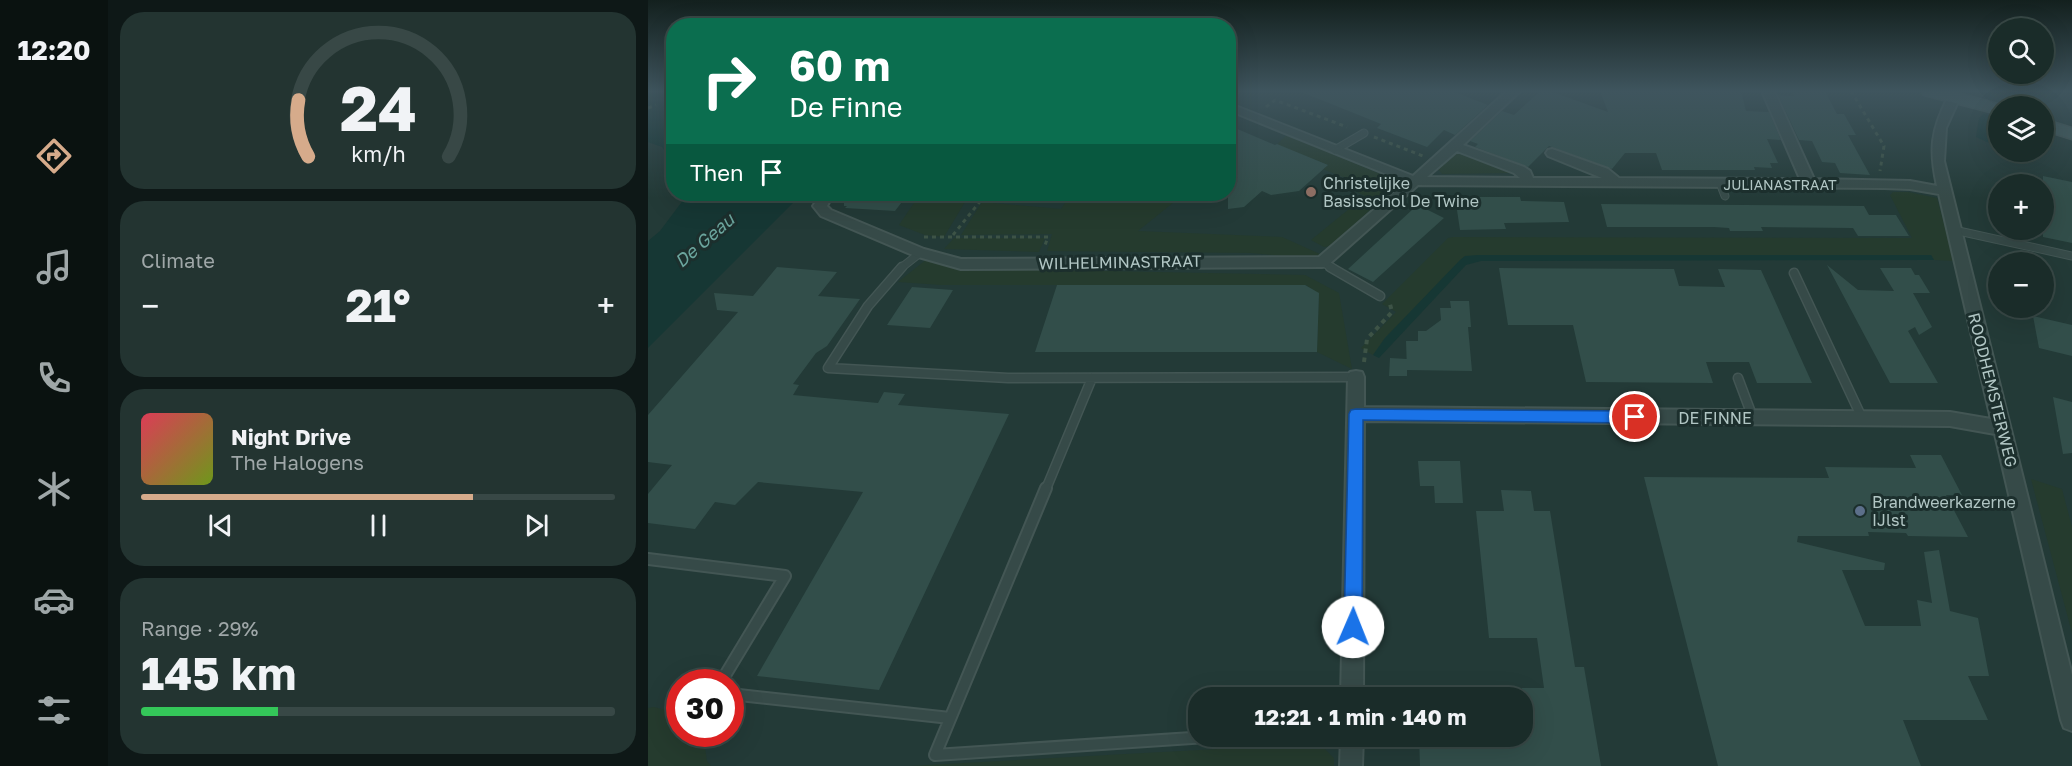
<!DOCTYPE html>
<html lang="en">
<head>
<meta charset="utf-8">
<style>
  body { margin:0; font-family:"Golos Text",sans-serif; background:#233431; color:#f1f3f6; height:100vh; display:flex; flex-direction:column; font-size:22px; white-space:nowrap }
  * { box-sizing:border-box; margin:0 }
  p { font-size:20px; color:#9fa7a8 }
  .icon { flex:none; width:33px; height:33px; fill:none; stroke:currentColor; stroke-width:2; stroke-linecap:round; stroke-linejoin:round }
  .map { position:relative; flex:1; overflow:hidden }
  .side { display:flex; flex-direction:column; gap:12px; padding:12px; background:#0e1817; width:540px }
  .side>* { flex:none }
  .hud { position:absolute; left:18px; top:18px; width:570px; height:183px; border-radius:24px; box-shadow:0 6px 24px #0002,0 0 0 2px #384846; background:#0b6e4f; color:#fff; overflow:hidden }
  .buttons { position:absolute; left:1340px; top:18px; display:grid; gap:12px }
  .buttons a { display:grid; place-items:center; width:66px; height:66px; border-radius:50%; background:#1a2c29; box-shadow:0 6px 24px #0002,0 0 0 2px #384846; font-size:30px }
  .speed { position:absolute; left:18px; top:669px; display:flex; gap:12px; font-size:30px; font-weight:700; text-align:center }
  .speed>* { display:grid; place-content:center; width:78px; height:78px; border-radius:50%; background:#1a2c29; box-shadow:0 6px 24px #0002,0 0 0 2px #384846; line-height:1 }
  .speed .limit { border:9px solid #d22; background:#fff; color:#111 }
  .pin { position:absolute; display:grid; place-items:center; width:51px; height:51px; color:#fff; margin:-26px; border:3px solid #fff; border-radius:50%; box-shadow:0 2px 6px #0007 }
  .me { position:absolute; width:66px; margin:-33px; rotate:1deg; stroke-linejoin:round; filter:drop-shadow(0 0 4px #0008) }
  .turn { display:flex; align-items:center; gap:21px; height:126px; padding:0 24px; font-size:27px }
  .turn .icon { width:78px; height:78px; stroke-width:2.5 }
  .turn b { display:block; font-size:42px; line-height:51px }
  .then { display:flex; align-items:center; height:57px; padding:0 24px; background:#0003; gap:12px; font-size:22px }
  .big { font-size:45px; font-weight:700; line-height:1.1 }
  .side .tile { flex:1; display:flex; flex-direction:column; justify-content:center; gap:9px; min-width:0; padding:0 21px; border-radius:24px; background:#233431 }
  .side .dial { align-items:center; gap:0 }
  .dial svg { height:156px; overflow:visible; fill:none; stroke:#384846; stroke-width:7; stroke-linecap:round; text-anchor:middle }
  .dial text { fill:#f1f3f6; stroke:none }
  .song { display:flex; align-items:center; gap:18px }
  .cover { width:72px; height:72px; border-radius:9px; background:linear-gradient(135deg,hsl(350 70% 55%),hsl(80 70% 35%)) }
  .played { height:6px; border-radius:3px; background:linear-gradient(90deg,#d6ab8b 70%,#384846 70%) }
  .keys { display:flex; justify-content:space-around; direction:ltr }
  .heat { display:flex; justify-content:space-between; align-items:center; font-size:33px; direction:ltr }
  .charge { height:9px; border-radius:4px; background:linear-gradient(90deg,#34c759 29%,#384846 0) }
  .trip { position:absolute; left:540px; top:687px; width:345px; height:60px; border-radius:24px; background:#1a2c29; box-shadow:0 6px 24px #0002,0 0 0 2px #384846; font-weight:700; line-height:60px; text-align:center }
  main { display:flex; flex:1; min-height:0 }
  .tab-bar { display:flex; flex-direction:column; width:108px; justify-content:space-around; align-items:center; background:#0a1210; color:#9fa7a8 }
  .tab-bar .icon { width:42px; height:42px }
  .tab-bar .on { color:#d6ab8b }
  .tab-bar b { font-size:27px; color:#f1f3f6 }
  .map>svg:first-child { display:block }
</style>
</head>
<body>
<main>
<nav class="tab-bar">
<b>12:20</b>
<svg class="icon on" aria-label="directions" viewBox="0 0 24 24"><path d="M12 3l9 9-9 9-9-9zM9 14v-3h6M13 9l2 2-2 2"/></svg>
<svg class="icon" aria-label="music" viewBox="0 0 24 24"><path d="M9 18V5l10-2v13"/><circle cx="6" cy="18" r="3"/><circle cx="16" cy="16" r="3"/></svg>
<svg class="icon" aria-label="phone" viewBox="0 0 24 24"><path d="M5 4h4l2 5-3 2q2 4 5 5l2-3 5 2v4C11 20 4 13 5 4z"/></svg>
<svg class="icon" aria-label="climate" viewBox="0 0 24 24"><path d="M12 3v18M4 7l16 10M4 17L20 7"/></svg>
<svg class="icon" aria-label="car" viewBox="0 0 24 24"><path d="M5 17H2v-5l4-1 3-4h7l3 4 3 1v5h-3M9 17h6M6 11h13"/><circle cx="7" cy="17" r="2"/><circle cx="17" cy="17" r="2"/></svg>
<svg class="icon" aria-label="filters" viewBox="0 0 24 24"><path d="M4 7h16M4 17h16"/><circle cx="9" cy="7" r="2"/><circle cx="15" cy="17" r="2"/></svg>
</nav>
<section class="side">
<div class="tile dial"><svg viewBox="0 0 100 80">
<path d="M14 69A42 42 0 1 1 86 69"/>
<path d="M14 69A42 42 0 0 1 9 40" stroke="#d6ab8b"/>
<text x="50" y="56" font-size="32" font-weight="700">24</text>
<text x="50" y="72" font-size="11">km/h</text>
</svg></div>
<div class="tile"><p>Climate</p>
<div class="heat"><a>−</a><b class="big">21°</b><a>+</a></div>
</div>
<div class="tile">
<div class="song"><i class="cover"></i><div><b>Night Drive</b><p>The Halogens</p></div></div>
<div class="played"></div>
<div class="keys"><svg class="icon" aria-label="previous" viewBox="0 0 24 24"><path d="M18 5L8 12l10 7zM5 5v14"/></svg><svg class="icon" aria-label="pause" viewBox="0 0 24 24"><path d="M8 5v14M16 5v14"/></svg><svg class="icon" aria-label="next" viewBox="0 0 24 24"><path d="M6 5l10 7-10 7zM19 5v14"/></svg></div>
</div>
<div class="tile"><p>Range · 29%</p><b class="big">145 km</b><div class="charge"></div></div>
</section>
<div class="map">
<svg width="1424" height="766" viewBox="0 0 1424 766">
  <rect width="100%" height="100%" fill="#233a37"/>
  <path fill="#253b2e" d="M 639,135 L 749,181 L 749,185 L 683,246 L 676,247 L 663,240 L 717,196 L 691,183 L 697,178 L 675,169 L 680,165 L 665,159 L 662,162 L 629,144 Z
    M 813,149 L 864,169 L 865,173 L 794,174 L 790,169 Z
    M 1245,192 L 1260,192 L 1289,198 L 1306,261 L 1286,260 L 1283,255 L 817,256 L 737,338 L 725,355 L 713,348 L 748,312 L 734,304 L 800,238 L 805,237 L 1264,238 L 1242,195 Z
    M 423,194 L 536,194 L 490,231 L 634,237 L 672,254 L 663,259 L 603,253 L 399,251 L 404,234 L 313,235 L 334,202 L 413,209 Z
    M 270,197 L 317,202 L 296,237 L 277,235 L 251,225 Z
    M 306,238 L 397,238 L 391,252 L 296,249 Z
    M 279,259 L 312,268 L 657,275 L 691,293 L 704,369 L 669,352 L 671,294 L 658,285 L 293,285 L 250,282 Z
    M 1383,479 L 1414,489 L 1424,527 L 1424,633 Z
    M 6,707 L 31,714 L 32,734 L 55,734 L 59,761 L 63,766 L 0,766 L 0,708 Z
    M 660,744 L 676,748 L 686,758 L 686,766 L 261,766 Z"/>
  <path fill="#163734" d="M 0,91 L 25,91 L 25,163 L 14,147 L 0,142 Z
    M 1336,114 L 1350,117 L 1350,147 L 1328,137 L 1331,118 Z
    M 34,194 L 154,194 L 0,348 L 0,241 L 12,231 L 39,195 Z
    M 830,255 L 1283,255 L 1286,260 L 833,261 L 818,265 L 731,358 L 725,355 L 737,338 L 812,260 L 817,256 Z"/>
  <path fill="#324e4a" d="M 651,91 L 804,91 L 840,105 L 807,135 L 796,130 L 779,147 L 729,128 L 733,124 Z
    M 892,91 L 902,91 L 960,112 L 952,91 L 1093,91 L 1098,111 L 1121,112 L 1133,140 L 1119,139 L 1130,163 L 1122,163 L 1124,168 L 1106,167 L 1107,170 L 1014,170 L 1008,153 L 977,153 L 964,169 L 901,146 L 880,167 L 827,147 L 830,144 L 822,141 L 854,111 L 866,115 Z
    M 1144,91 L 1177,91 L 1189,114 L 1196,114 L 1208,135 L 1200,135 L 1222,175 L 1192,173 L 1187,163 L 1174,162 L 1164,141 L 1151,140 L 1130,95 L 1146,96 Z
    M 580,125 L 627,145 L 629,144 L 680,165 L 651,191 L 623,195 L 614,191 L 596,207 L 580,209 Z
    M 1395,176 L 1424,182 L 1424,243 L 1395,237 Z
    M 196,194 L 260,194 L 247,211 L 197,208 L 199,206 L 196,206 Z
    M 807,197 L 872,197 L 873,201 L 916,202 L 921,222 L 856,223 L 858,229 L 812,230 Z
    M 953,204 L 1216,206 L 1221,215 L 1248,215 L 1261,236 L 1210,236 L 1205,228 L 1113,227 L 1115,231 L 1082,231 L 1081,228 L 1066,227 L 959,227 Z
    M 772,206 L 796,218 L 725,282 L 700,269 L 765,209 Z
    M 1179,265 L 1210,290 L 1246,291 L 1232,268 L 1263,268 L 1267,275 L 1271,275 L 1282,293 L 1265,293 L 1284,327 L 1271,335 L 1267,327 L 1260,331 L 1290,383 L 1242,383 Z
    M 129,267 L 189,272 L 170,296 L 212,299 L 179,346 L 168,353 L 145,384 L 151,385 L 145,395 L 230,403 L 236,392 L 257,394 L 250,405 L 361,414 L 231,690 L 109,676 L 215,492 L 110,482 L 87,505 L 67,502 L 47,529 L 0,523 L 0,494 L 24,465 L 0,462 L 0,415 L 90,312 L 69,310 L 66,293 L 105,296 Z
    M 851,268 L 1026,269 L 1031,286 L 1077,287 L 1070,269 L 1113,270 L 1164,383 L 1109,383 L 1101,362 L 1058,362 L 1065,383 L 938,382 L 925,325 L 860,325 Z
    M 409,285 L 657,285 L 671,293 L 669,352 L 387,352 Z
    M 264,287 L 305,290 L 282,328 L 239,325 Z
    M 802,301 L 821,301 L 823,327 L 820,327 L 824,371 L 759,370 L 758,341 L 770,341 L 770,331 L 778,331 L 793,320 L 792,308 L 803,308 Z
    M 1385,316 L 1424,325 L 1424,356 L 1391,348 Z
    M 742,358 L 759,359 L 759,376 L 741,376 Z
    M 1405,397 L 1424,402 L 1424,453 L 1415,454 Z
    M 1262,455 L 1293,455 L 1314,495 L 1298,495 L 1320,537 L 1260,536 L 1258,533 L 1220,532 L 1221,536 L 1150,536 L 1149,542 L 1237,563 L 1236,570 L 1194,570 L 1217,626 L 1273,626 L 1269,600 L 1284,603 L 1276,552 L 1291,550 L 1302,611 L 1330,618 L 1341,676 L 1320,676 L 1340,720 L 1255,720 L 1273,766 L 1070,766 L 996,477 L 1181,478 L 1177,467 L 1268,468 Z
    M 770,461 L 812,461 L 815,503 L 787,503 L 786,486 L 772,486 Z
    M 853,490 L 883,491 L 886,511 L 902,511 L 927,667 L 936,667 L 953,766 L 772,766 L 771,736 L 874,736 L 874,688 L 896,688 L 889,638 L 841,638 L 828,511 L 856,511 Z"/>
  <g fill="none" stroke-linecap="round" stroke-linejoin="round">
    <g stroke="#435654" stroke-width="9">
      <path id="lane-far2" d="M 687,150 L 716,133
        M 1072,183 L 1077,196
        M 1306,230 L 1424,256
        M 674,262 L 685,268
        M 253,268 L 272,253"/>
    </g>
    <g stroke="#435654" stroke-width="11">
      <path id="lane-far1" d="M 254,267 L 220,306 L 180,368 L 360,378 L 708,377
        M 682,267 L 732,296
        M 1146,273 L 1214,418
        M 1090,378 L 1105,418
        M 398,489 L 444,378"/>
    </g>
    <g stroke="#435654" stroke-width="14">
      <path id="lane" d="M 398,488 L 287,755 L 574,736
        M 0,559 L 137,576 L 73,682
        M 82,694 L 302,718"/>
    </g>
    <g stroke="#435654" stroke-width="4">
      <path id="street" d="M 859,91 L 872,91 L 815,145 L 876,167 L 882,171 L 885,178 L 954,178 L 900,156 L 898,153 L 900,150 L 904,149 L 960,169 L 971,178 L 1152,179 L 1114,91 L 1126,91 L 1166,179 L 1262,181 L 1289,186 C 1281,149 1283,131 1300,97 L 1302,95 L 1310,95 L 1312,97 L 1298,128 L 1296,161 L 1424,675 L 1424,731 L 1416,728 L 1413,720 L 1347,434 L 1302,426 L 716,421 L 715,698 L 693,698 L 700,377 L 702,372 L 708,371 L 714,372 L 716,377 L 716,407 L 1302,412 L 1343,419 L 1291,194 L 1262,189 L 1236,188 L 770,185 L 679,266 L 674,267 L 313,269 L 267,256 L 173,216 L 165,206 L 173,194 L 185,194 L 179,206 L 183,210 L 276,249 L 313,259 L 671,257 L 758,182 L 580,110 L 580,103 L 765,176 ZM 809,151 L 866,173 L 872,178 L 779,177 Z
        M 384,194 L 423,194 L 427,197 L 420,201 L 390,198 L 385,197 Z
        M 693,736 L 715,736 L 714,766 L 692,766 Z"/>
    </g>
    <g stroke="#435654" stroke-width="3">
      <path id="secondary" d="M 1274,91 L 1302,91 L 1357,106 L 1350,106 L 1350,114 L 1276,95 Z
        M 1395,119 L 1424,128 L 1424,139 L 1395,130 Z"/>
    </g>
    <path stroke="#3d5346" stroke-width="3" stroke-dasharray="4 4" stroke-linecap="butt" d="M 1203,91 L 1236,146 L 1232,171
      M 618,107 L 627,100 L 699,127
      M 0,108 L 8,105
      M 726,137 L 775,156
      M 305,235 L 338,194
      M 276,237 L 400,237 L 396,248"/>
    <path stroke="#3d5346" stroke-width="4" stroke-dasharray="4.5 4.5" stroke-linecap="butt" d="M 716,362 L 719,339 L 744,312 L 742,304"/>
    <use href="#lane-far2" stroke="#364a48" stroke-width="7"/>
    <use href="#lane-far1" stroke="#364a48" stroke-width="8"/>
    <use href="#lane" stroke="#364a48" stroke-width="10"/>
    <use href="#street" fill="#364a48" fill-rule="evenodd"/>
    <use href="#secondary" fill="#445d5b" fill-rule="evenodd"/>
  </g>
  <linearGradient id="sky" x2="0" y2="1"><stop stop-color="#13201e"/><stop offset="0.46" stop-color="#3f555e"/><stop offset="1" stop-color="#3f555e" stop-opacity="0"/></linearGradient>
  <rect width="1424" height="198" fill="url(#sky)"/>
  <path fill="#1a73e8" stroke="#114b97" stroke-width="1.5" d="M 708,409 L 987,411 L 992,413 L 994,417 L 992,421 L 987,423 L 715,420 L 714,627 L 711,633 L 705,635 L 699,633 L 696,627 L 701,414 L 703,410 Z"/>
  <circle fill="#8d6e63" stroke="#1c2f2d" stroke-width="2" cx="663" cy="192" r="6"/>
  <circle fill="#5c6f8a" stroke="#1c2f2d" stroke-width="2" cx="1212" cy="511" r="6"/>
  <g text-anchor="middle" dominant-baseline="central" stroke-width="6" stroke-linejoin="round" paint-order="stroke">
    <g font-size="14" fill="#b1c6c4" stroke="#1c2f2d">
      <text x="1132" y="184">JULIANASTRAAT</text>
    </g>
    <g font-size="16" fill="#b1c6c4" stroke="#1c2f2d" text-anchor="start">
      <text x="675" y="183">Christelijke<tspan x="675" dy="18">Basisschol De Twine</tspan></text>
      <text x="1224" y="502">Brandweerkazerne<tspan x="1224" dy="18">IJlst</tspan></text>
    </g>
    <g font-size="16" fill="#b1c6c4" stroke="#1c2f2d">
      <text transform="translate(472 262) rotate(-1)">WILHELMINASTRAAT</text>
      <text transform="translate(1345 390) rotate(76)">ROODHEMSTERWEG</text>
      <text x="1067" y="418">DE FINNE</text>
    </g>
    <g font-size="18" font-style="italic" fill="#6ba59d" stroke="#1c2f2d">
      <text transform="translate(56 240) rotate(-41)">De Geau</text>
    </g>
  </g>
</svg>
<div class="buttons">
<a><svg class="icon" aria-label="search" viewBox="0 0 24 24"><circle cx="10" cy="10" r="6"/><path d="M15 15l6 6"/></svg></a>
<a><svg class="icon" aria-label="layers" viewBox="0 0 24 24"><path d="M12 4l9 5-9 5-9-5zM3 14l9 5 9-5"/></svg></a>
<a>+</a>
<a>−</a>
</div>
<div class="speed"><div class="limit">30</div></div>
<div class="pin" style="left:987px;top:417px;background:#d93025"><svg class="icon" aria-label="arrive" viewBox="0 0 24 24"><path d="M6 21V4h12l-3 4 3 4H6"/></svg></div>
<svg class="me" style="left:705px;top:627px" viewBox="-20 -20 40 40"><circle r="19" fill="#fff"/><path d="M0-13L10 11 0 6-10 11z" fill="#1a73e8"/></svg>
<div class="trip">12:21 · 1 min · 140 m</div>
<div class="hud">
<div class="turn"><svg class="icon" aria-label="right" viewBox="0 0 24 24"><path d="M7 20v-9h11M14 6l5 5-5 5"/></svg><div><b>60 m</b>De Finne</div></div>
<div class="then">Then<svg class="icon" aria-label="arrive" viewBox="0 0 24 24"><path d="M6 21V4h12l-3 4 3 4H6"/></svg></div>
</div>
</div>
</main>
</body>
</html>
